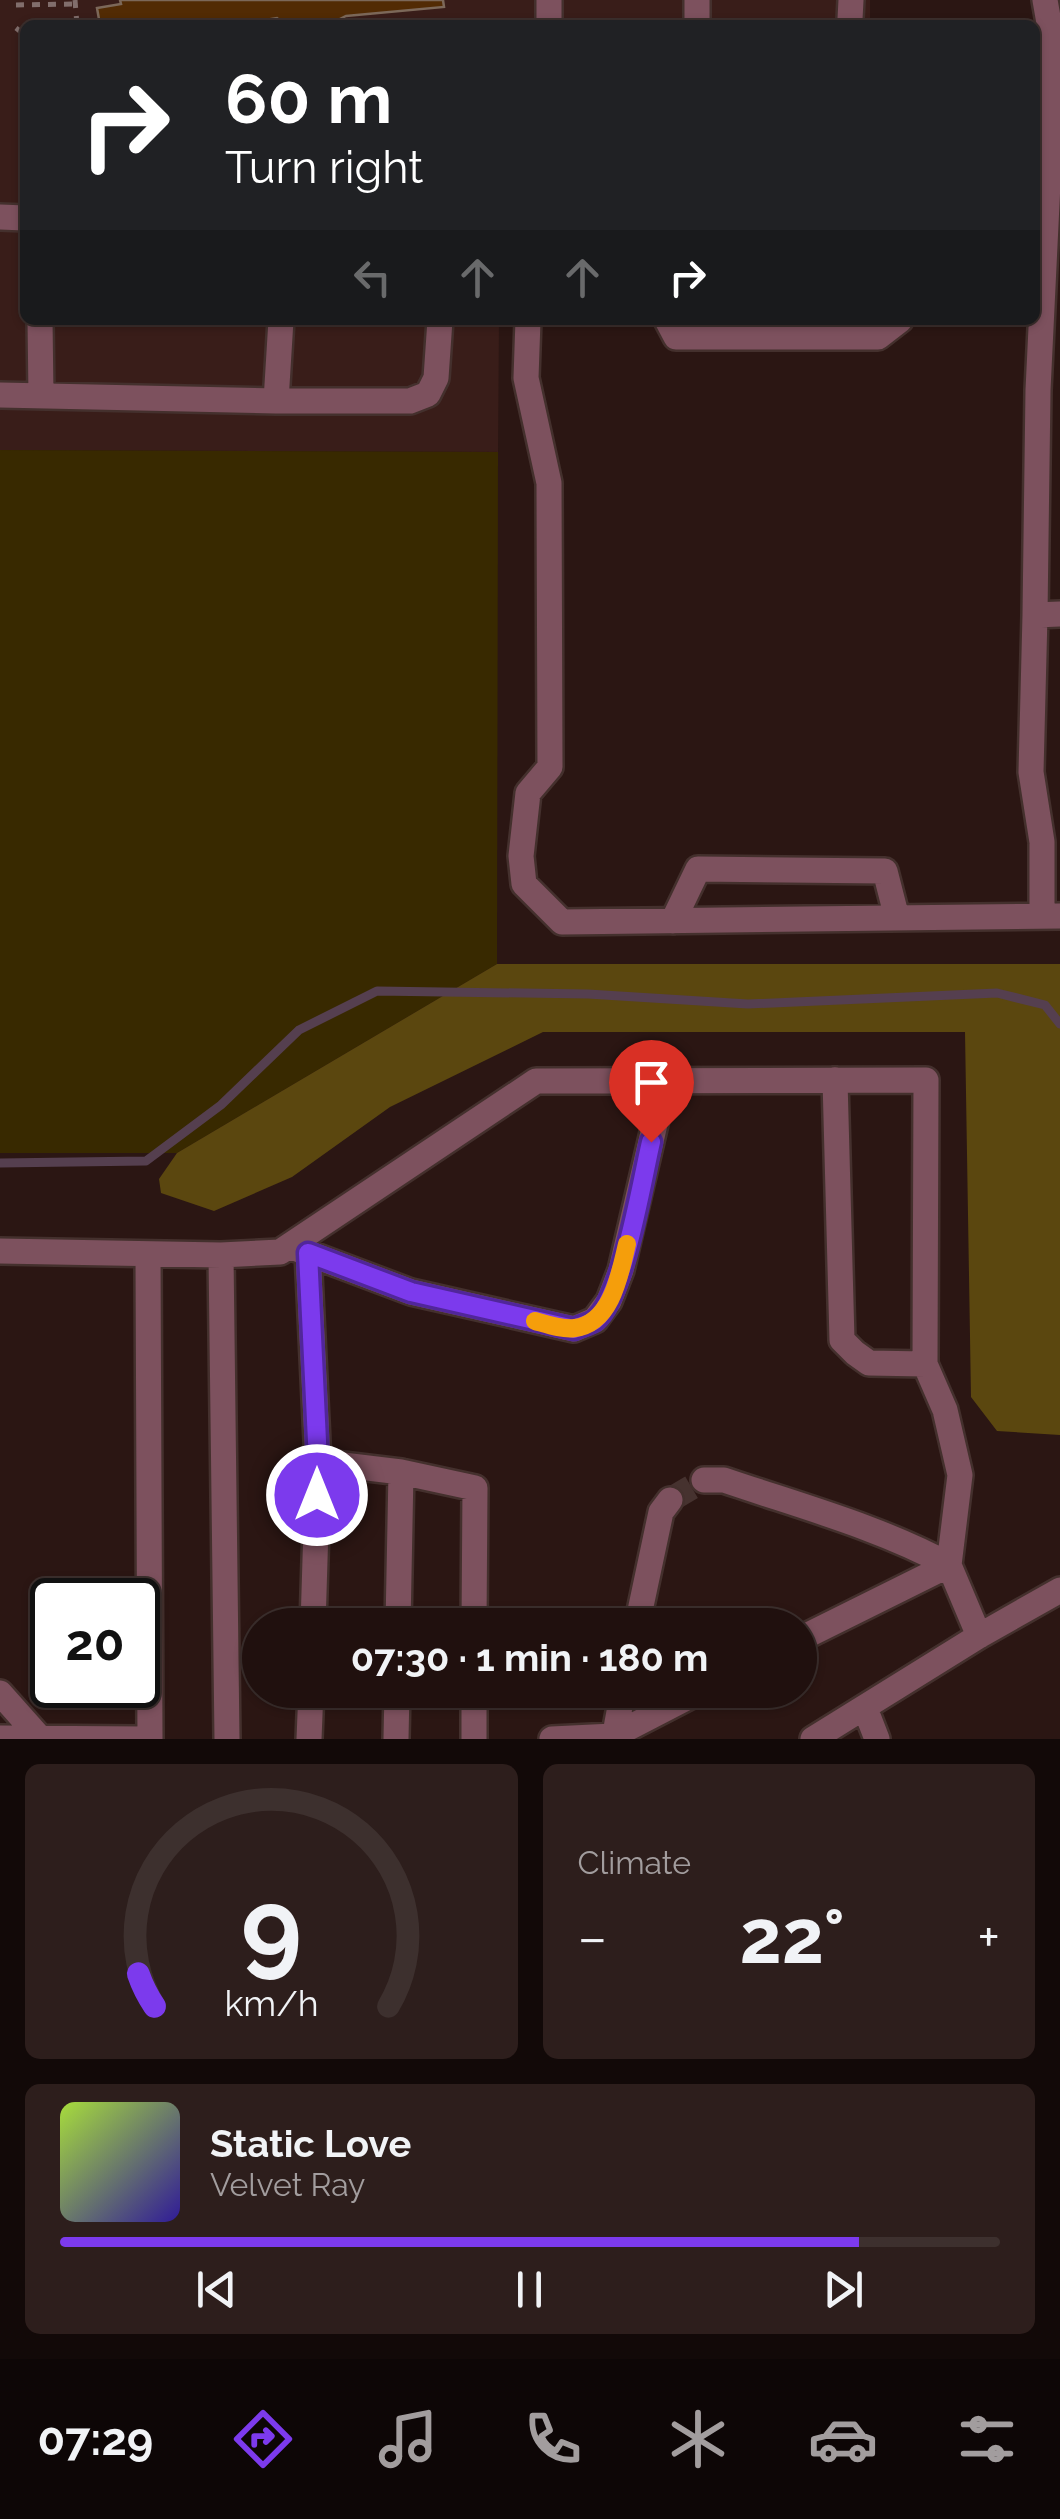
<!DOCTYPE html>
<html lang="en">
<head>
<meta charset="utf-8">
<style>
  body { margin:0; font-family:Raleway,sans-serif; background:#2d1e1c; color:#f1f3f6; height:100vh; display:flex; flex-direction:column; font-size:38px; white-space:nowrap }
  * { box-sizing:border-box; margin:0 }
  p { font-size:32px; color:#a29d9e }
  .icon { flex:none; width:55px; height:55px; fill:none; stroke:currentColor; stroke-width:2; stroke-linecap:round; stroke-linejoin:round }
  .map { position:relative; height:1739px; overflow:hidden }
  .details { display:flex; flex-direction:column; gap:25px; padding:25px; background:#120908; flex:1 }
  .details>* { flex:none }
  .top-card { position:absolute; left:20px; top:20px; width:1020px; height:305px; border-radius:15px; box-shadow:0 2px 8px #0004,0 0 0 2px #3d302e; background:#202124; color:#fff; overflow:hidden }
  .speed { position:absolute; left:30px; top:1578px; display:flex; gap:20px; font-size:50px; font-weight:700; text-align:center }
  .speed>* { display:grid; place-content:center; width:130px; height:130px; border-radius:50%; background:#20100e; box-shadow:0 2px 8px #0004,0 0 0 2px #3d302e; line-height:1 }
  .speed .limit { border:5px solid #111; border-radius:15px; background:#fff; color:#111 }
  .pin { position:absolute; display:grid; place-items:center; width:85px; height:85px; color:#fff; margin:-102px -42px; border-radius:50% 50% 50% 0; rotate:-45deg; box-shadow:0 0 10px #0007 }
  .pin .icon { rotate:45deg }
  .me { position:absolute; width:110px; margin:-55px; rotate:0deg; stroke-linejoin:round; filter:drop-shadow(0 0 8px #0008) }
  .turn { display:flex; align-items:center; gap:35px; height:210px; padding:0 40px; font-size:45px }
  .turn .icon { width:130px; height:130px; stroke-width:2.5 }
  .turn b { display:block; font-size:70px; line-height:85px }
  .lanes { display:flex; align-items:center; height:95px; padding:0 40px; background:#0003; justify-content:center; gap:50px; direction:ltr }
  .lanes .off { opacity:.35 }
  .big { font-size:75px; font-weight:700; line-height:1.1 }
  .details .tile { flex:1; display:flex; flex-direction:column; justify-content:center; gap:15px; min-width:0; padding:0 35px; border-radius:15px; background:#2d1e1c }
  .details .dial { align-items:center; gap:0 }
  .dial svg { height:260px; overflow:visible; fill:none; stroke:#3d302e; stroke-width:7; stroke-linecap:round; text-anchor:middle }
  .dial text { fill:#f1f3f6; stroke:none }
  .song { display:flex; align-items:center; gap:30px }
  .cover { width:120px; height:120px; border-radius:15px; background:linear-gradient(135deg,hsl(80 70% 55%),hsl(250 70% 35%)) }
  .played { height:10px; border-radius:5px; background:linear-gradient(90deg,#7c3aed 85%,#3d302e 85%) }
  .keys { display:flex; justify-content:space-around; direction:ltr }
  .heat { display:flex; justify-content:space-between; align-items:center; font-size:55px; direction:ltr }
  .details .tiles { flex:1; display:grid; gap:25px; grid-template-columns:1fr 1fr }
  .tile:last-child { grid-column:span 2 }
  .trip { position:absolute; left:242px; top:1608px; width:575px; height:100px; border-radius:50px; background:#20100e; box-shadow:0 2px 8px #0004,0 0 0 2px #3d302e; font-weight:700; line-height:100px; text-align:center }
  .menu { display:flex; height:160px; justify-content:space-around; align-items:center; background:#0d0606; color:#a29d9e }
  .menu .icon { width:70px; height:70px }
  .menu .current { color:#7c3aed }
  .menu b { font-size:45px; color:#f1f3f6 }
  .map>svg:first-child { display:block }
</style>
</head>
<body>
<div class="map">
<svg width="1060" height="1739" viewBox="0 0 1060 1739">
  <rect width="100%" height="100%" fill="#2b1613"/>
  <path fill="#391d19" d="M 0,0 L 870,0 L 870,25 L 25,25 L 25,320 L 499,320 L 498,452 L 0,450 Z"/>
  <path fill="#382900" d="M 0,450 L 498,452 L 497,964 L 177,1153 L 0,1153 Z"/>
  <path fill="#5b470f" d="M 497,964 L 1060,964 L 1060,1435 L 997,1431 L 971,1397 L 965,1032 L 543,1032 L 390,1107 L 292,1177 L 214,1211 L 161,1193 L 159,1179 L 177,1153 Z"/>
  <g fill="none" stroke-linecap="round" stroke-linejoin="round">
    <path stroke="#553f4f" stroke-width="9" d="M 0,1163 L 146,1161 L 221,1105 L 299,1030 L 377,991 L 588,994 L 748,1004 L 997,993 L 1045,1005 L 1060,1024"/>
  </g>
  <path fill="#522b04" stroke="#7c6859" stroke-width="2.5" d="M 120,0 L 443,0 L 444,7 L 346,16 L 328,25 L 285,25 L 277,18 L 233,25 L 100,25 L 97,8 L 121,4 Z"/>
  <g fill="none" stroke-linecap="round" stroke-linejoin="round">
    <path stroke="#46322f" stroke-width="25" stroke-dasharray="25 12" stroke-linecap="butt" d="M 670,1500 L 704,1480"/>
    <g stroke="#44302d" stroke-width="30">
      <path id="minor" d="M 549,0 L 549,25
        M 850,19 L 851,0
        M 697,25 L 697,0
        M 1060,39 L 1052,40 L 1054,59 L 1038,390 L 1035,615 L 1060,614
        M 1035,58 L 1052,40 L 1045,0
        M 0,217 L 25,218
        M 40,320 L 41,396
        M 528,320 L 526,378 L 549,483 L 550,767 L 528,793 L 521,856 L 524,884 L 562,922 L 1060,916
        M 667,320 L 676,337 L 878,337 L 900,320
        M 0,395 L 276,401 L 410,401 L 428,394 L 436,378 L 440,320
        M 276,401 L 281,320
        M 1035,615 L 1031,772 L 1042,842 L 1042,916
        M 673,921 L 698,869 L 885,871 L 897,918
        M 835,1080 L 842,1340 L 855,1353 L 869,1363 L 925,1364
        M 289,1246 L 411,1292 L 574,1329 L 595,1320 L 609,1301 L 621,1270 L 665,1081
        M 0,1251 L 221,1255 L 280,1252 L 536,1081 L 926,1080 L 925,1364 L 945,1410 L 960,1475 L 949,1565 L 979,1636
        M 308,1253 L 318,1462
        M 148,1254 L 150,1739
        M 221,1255 L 227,1739
        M 401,1472 L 475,1488 L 474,1625
        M 704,1480 L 724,1480 C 800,1506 879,1527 949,1565
        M 313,1625 L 318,1462 L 401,1472 L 398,1625
        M 637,1625 L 661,1512 L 670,1500
        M 800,1639 L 949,1565
        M 0,1693 L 40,1738
        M 865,1708 L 877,1739
        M 0,1738 L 144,1739
        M 309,1739 L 311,1690
        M 396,1739 L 397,1690
        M 474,1739 L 474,1690
        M 552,1739 L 613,1736 L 702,1690
        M 614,1739 L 623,1690
        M 813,1739 L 979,1636 L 1060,1590"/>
    </g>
    <path stroke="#816e6c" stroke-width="5" stroke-dasharray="8 8" stroke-linecap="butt" d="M 75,0 L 77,25
      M 16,5 L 74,4
      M 16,28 L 25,35"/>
    <use href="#minor" stroke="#7d515e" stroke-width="25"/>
  </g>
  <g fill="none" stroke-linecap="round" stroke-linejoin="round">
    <g stroke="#51269a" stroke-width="25">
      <path id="route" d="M 317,1495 L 318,1462 L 308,1253 L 411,1292 L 574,1329 C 580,1326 590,1324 595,1320 C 623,1298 642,1180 651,1142"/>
    </g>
    <use href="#route" stroke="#7c3aed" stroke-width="18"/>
    <path stroke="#f59e0b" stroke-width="18" d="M 535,1321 C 546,1324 563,1330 575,1328 C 612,1323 620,1273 627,1244"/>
  </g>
</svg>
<div class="speed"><div class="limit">20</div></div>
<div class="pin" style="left:651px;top:1142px;background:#d93025"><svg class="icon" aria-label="arrive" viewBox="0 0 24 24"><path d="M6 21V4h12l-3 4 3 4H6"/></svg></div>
<svg class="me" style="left:317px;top:1495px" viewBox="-20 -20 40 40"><circle r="17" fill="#7c3aed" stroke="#fff" stroke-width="3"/><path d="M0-11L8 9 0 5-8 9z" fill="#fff"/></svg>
<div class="trip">07:30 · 1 min · 180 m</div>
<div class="top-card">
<div class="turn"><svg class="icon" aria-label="right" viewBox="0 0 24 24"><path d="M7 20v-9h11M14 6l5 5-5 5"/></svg><div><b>60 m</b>Turn right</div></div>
<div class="lanes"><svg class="icon off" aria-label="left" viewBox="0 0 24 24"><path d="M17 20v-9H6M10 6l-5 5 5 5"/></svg><svg class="icon off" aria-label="ahead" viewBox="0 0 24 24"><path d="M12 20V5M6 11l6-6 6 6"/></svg><svg class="icon off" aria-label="ahead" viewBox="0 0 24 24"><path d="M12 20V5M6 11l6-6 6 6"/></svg><svg class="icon" aria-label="right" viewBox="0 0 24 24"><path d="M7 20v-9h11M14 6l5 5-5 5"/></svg></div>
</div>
</div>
<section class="details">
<div class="tiles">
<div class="tile dial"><svg viewBox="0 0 100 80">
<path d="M14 69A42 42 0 1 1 86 69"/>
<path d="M14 69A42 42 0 0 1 9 59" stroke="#7c3aed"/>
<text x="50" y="56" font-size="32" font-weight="700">9</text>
<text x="50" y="72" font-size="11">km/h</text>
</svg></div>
<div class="tile"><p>Climate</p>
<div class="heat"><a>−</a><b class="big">22°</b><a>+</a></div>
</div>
<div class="tile">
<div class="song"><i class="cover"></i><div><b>Static Love</b><p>Velvet Ray</p></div></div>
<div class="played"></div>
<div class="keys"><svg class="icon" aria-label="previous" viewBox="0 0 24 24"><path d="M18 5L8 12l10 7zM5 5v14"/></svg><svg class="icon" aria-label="pause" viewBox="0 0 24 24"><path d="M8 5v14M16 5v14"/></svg><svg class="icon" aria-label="next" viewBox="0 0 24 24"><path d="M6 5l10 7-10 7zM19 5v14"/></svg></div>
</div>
</div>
</section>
<nav class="menu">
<b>07:29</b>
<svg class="icon current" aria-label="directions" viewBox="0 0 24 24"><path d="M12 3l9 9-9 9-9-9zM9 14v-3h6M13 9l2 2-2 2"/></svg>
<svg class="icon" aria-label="music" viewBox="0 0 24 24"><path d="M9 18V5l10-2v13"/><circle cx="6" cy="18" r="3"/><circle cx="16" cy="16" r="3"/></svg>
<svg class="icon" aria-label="phone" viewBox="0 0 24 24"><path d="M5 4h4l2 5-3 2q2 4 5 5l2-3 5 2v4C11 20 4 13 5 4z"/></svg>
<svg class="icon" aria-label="climate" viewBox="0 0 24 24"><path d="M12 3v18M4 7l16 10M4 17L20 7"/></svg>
<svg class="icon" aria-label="car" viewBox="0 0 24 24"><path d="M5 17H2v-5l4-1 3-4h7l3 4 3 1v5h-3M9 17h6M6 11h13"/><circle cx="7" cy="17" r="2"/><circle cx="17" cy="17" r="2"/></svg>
<svg class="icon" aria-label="filters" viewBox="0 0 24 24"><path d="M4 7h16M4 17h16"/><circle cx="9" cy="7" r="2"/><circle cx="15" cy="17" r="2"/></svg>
</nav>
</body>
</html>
